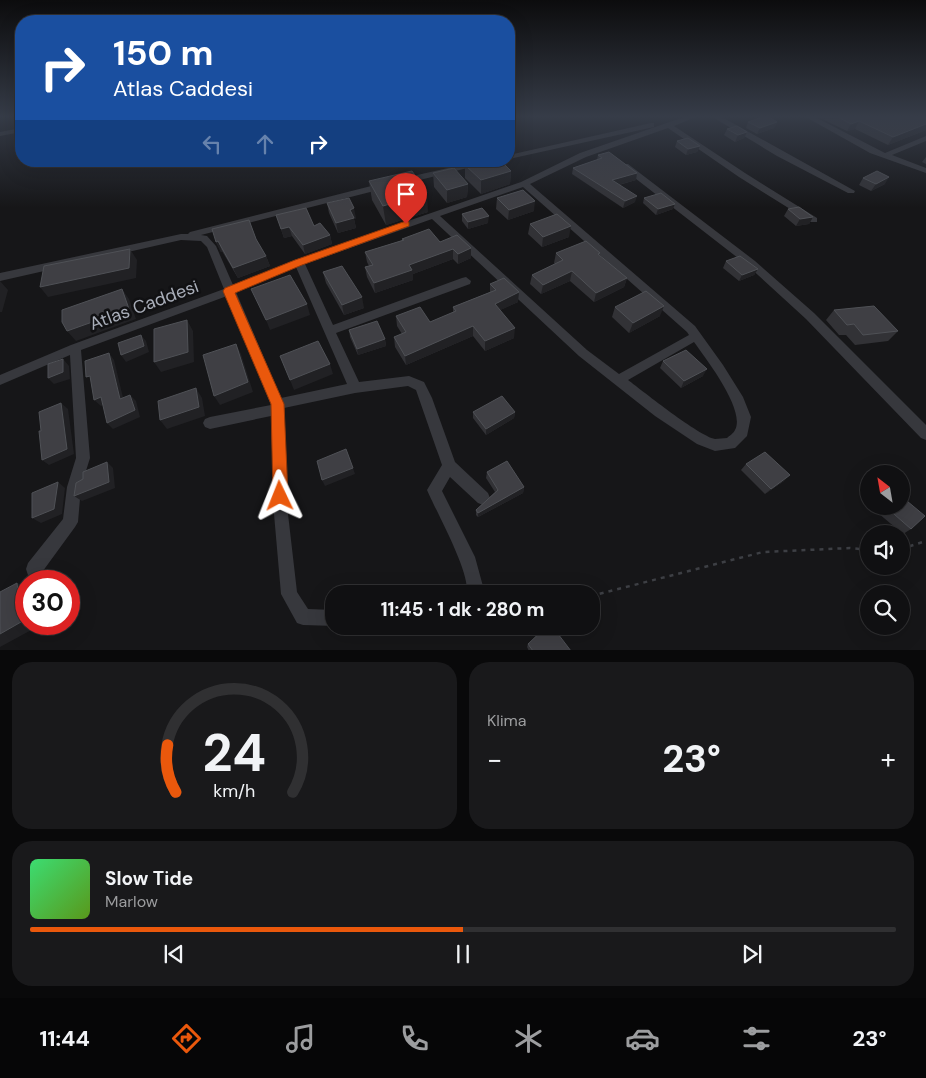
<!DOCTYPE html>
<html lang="tr">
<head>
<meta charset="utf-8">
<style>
  body { margin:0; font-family:"DM Sans",sans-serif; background:#19191b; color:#f1f3f6; height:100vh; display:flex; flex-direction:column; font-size:19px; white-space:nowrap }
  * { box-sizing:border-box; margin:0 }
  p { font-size:16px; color:#9c9d9f }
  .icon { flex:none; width:28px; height:28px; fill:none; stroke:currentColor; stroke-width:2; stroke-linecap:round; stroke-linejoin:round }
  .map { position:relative; height:650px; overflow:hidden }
  .panel { display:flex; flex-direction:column; gap:12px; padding:12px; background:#09090a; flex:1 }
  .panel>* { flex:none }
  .guide { position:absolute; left:15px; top:15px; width:500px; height:152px; border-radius:20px; box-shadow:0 5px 20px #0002,0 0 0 1px #303032; background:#1a4fa0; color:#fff; overflow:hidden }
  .needle { width:32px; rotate:329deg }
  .fabs { position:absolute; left:860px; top:465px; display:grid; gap:10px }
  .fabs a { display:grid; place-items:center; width:50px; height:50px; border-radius:50%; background:#101012; box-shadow:0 5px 20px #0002,0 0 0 1px #303032; font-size:25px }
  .speed { position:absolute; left:15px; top:570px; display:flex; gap:10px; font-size:25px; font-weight:700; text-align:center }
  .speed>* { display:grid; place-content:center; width:65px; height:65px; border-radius:50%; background:#101012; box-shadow:0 5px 20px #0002,0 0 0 1px #303032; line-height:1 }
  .speed .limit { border:8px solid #d22; background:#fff; color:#111 }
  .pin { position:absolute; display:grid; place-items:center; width:42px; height:42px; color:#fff; margin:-51px -21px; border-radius:50% 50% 50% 0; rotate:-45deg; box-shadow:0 0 5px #0007 }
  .pin .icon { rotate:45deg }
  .me { position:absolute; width:55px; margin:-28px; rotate:358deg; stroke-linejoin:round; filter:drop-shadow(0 0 4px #0008) }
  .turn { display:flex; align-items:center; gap:18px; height:105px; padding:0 15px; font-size:22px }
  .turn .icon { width:65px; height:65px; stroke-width:2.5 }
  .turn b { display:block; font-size:35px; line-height:42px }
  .lanes { display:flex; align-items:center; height:48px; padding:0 15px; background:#0003; justify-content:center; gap:25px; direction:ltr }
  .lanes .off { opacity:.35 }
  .big { font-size:38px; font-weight:700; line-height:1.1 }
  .panel .tile { flex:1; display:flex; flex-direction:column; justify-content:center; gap:8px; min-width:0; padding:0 18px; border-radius:20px; background:#19191b }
  .panel .dial { align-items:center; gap:0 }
  .dial svg { height:130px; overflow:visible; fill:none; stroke:#303032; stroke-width:7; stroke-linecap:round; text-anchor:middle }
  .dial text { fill:#f1f3f6; stroke:none }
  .song { display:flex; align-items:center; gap:15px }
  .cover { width:60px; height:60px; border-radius:8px; background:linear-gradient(135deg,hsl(140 70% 55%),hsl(90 70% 35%)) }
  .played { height:5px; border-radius:2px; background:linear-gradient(90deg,#ea580c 50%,#303032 50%) }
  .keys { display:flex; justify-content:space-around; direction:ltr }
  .heat { display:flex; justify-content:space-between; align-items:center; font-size:28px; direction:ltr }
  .panel .tiles { flex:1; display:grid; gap:12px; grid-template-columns:1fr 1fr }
  .tile:last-child { grid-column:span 2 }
  .trip { position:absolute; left:325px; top:585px; width:275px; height:50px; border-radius:20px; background:#101012; box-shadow:0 5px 20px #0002,0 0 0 1px #303032; font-weight:700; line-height:50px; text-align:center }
  .dock { display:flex; height:80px; justify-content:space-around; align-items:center; background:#060607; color:#9c9d9f }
  .dock .icon { width:35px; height:35px }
  .dock .selected { color:#ea580c }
  .dock b { font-size:22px; color:#f1f3f6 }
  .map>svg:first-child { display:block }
</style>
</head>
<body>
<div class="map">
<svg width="926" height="651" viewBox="0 0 926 651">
  <rect width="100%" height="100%" fill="#161618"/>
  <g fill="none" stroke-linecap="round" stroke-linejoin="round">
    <path stroke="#3d3f44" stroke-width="2.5" stroke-dasharray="4 5" stroke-linecap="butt" d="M 901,549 L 926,541
      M 591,596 L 763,552 L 850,548 L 869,550"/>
    <path fill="#37383d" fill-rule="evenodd" d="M 687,116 L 698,116 L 674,126 L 745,173 L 817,218 L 817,222 L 811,222 L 739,177 L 668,128 L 586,157 L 530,184 L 695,326 L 723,365 L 743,397 L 751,417 L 747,436 L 735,448 L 715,451 L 697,444 L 655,416 L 579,356 L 432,219 L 305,264 L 333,325 L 462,278 L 466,277 L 471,281 L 470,284 L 336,333 L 359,382 L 409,376 L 424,382 L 432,398 L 455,462 L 488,493 L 490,498 L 488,503 L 483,505 L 478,503 L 450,477 L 442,491 L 475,557 L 484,590 L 483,594 L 466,594 C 473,577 435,509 427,490 L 442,465 L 416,390 L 408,386 L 355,393 L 284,408 L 288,514 L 297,592 L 308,609 L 334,610 L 335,626 L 303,625 L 297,623 L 281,594 L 274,514 L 271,416 L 210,429 L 205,427 L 203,423 L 205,419 L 210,417 L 271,405 L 227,296 L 81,350 L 90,458 L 81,487 L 78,522 L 75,527 L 40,575 L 34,577 L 28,575 L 26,569 L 28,563 L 63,519 L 67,487 L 76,458 L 70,355 L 0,385 L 0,375 L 71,345 L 224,289 L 207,247 L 201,241 L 181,240 L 0,281 L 0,273 L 181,234 L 188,234 L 190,232 L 383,183 L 387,186 L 386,188 L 201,235 L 207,236 L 216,246 L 233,285 L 295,260 L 521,182 L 580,153 ZM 523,187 L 687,332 L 689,335 L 619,374 L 587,350 L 440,216 ZM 296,267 L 347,384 L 281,398 L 236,292 ZM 694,342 C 706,359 746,410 735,430 C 734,433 729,436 727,438 C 723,438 719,439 715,439 C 699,436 644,392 628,380 Z
      M 711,116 L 720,116 L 855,191 L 854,193 L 848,193 L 777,156 Z
      M 804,116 L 813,116 L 885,153 L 926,136 L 926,141 L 892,155 L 926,168 L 926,173 L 870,153 Z
      M 651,123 L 654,123 L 654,127 L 509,159 L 509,155 Z
      M 21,128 L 21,132 L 0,136 L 0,132 Z
      M 479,161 L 495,161 L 404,184 L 400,181 L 404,178 Z
      M 622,164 L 628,164 L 755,261 L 814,313 L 926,425 L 926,440 L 921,438 L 806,319 L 747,265 L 622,168 Z"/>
  </g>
  <path fill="#323236" d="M 816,116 L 926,116 L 926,130 L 888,145 L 855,129 L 847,131 Z
    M 748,122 L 777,122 L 774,128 L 757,134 L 746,128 Z
    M 727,129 L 747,132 L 744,138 L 735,142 L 724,135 Z
    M 677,141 L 700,146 L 697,152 L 686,155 L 675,147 Z
    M 598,155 L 636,180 L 619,185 L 635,202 L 623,208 L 572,174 L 573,168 L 597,160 Z
    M 926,157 L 926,164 L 922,162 Z
    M 465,165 L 511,171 L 510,184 L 481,194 L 465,178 Z
    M 433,173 L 468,184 L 467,197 L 447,203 L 434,187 Z
    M 863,178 L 885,184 L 871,191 L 859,185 Z
    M 369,181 L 428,212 L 386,225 L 372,200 Z
    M 497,198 L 534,211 L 508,220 L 496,209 Z
    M 644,198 L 673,209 L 656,215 L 643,203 Z
    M 327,203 L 356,218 L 354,219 L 356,228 L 338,233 L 329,213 Z
    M 788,209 L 813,217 L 809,224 L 796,226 L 784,216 Z
    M 462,214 L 488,223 L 468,229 L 462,221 Z
    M 276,215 L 314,226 L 330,235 L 332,244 L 305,254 L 292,236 L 284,238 Z
    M 249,220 L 257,241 L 266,256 L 270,266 L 238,278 L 222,251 L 221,252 L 216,242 Z
    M 530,224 L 569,237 L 542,247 L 528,234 Z
    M 402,239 L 440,242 L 471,248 L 471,258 L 458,264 L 453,259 L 413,274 L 413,280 L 375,293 L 367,277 L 365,267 L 369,266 L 367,262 L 365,252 L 403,240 Z
    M 556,253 L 600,256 L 627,278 L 624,287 L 594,302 L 570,281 L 541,294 L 530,284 L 532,275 L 555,264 L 554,263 Z
    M 726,261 L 758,269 L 754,275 L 739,281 L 723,268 Z
    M 323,272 L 364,308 L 344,315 L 326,283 Z
    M 490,284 L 518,302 L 500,310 L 514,338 L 485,351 L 473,336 L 406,365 L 395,347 L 394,337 L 402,334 L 397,326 L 396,316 L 430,322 L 453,313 L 453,307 L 490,292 Z
    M 615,307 L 660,316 L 629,333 L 612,317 Z
    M 834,310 L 898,331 L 888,341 L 855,345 L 846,335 L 839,335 L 826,320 Z
    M 349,330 L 385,339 L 386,346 L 358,355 L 350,337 Z
    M 663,361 L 703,376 L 681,388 L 660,368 Z
    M 473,412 L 515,412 L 514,418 L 486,435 L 473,418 Z
    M 746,464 L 784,481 L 765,494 L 741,470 Z
    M 487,472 L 524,487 L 523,493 L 478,517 L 476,515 L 476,510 L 495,492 L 486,478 Z
    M 885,506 L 901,506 L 911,529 L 903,534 L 878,513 Z
    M 528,644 L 571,651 L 529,651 L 527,647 Z"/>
  <path fill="#212124" d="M 859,121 L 855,129 L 847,131 L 851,124 Z
    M 777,122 L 774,128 L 757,134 L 760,128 Z
    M 926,124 L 926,130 L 888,145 L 893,137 Z
    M 747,132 L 744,138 L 735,142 L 738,135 Z
    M 700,146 L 697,152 L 686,155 L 688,149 Z
    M 511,171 L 510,184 L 481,194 L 481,180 Z
    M 637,173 L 636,180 L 610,187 L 612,180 Z
    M 889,177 L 885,184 L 871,191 L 876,184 Z
    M 468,184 L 467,197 L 447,203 L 447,190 Z
    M 427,193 L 428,212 L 386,225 L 383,206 Z
    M 637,196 L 635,202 L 623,208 L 625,201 Z
    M 535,201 L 534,211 L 508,220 L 509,210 Z
    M 675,204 L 673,209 L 656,215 L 658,209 Z
    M 354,208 L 356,218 L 354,219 L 356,228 L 338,233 L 336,223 L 350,210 Z
    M 489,216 L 488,223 L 468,229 L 468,222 Z
    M 813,217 L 809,224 L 796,226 L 800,219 Z
    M 571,226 L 569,237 L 542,247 L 543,237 Z
    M 289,227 L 292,236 L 284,238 L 281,229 Z
    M 330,235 L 332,244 L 305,254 L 303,245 Z
    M 218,241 L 222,251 L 221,252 L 216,242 Z
    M 471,248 L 471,258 L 458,264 L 458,254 Z
    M 130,249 L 137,260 L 136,278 L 48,297 L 40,287 Z
    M 453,249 L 453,259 L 413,274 L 413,280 L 375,293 L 374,283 L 409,265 Z
    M 266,256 L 270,266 L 238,278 L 233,268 Z
    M 758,269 L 754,275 L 739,281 L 742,275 Z
    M 572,271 L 570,281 L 541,294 L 543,285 Z
    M 627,278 L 624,287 L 594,302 L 596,293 Z
    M 0,281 L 8,290 L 2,312 L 0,312 Z
    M 122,289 L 129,299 L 136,319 L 76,341 L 67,331 Z
    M 519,292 L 518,302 L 494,313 L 495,304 Z
    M 362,297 L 364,308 L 344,315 L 342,305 Z
    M 307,304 L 310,315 L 270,330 L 266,320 Z
    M 664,306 L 660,316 L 629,333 L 633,323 Z
    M 187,320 L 193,331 L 194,362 L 161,372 L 154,362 Z
    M 473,326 L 473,336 L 406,365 L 405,356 Z
    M 515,328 L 514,338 L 485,351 L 485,341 Z
    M 141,335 L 146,341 L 149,352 L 126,362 L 121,355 Z
    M 385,339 L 386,346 L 358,355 L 357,349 Z
    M 236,344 L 241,354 L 253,392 L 220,405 L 214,396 Z
    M 109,353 L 114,360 L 125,406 L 120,399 Z
    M 63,359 L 69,366 L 70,379 L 54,384 L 48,378 Z
    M 330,364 L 333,374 L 294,390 L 290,380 Z
    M 707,369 L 703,376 L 681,388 L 684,381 Z
    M 196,388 L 202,398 L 205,416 L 167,429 L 160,420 Z
    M 130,395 L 136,401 L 140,417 L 113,429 L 107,423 Z
    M 101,397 L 107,403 L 101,406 L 94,400 Z
    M 61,403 L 68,409 L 74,454 L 49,465 L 42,460 Z
    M 515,412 L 514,418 L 486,435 L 486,429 Z
    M 107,462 L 113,468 L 115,488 L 82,501 L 74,496 Z
    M 353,468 L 355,474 L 325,486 L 322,480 Z
    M 790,475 L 784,481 L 765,494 L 771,489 Z
    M 58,482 L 65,488 L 62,514 L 41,523 L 32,518 Z
    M 524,487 L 523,493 L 478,517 L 478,513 Z
    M 17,583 L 26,587 L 26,624 L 35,624 L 35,628 L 0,647 L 0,634 Z"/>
  <path fill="#3f3f44" stroke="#4f5156" d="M 765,116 L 768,116 L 777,122 L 760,128 L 748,122 Z
    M 836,116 L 926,116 L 926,124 L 893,137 L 859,121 L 851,124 Z
    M 737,126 L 747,132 L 738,135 L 727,129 Z
    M 688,138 L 700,146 L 688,149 L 677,141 Z
    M 609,152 L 637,173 L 612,180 L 637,196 L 625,201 L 573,168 L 602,158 L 598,155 Z
    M 480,161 L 501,161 L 511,171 L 481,180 L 465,165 Z
    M 454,168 L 468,184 L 447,190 L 433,173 Z
    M 412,171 L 427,193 L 383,206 L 369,181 Z
    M 877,171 L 889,177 L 876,184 L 863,178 Z
    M 523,190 L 535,201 L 509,210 L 497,198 Z
    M 661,193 L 675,204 L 658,209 L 644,198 Z
    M 349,198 L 354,208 L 350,210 L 354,218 L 336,223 L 327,203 Z
    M 799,207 L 813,217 L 800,219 L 788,209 Z
    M 306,208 L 314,226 L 320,223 L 330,235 L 303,245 L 289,227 L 281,229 L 276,215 Z
    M 482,208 L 489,216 L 468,222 L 462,214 Z
    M 557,214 L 571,226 L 543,237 L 530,224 Z
    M 249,220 L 256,239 L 266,256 L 233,268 L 218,241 L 216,242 L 212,229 Z
    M 429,229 L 440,242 L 457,235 L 471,248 L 458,254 L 453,249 L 409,265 L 412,270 L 374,283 L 365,267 L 373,265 L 365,252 L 404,240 L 402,239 Z
    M 586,241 L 600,253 L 598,254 L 627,278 L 596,293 L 572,271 L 543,285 L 532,275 L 563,260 L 556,253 Z
    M 130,249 L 129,268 L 40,287 L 44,266 Z
    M 740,256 L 758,269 L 742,275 L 726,261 Z
    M 342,266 L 362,297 L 342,305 L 323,272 Z
    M 290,275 L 307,304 L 266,320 L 251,289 Z
    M 504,278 L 519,292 L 495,304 L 515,328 L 485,341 L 473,326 L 405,356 L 394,337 L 406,332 L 396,316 L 420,307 L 430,322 L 456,311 L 453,307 L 496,290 L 490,284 Z
    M 122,289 L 129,309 L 67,331 L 62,322 L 62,310 Z
    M 646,291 L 664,306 L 633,323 L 615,307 Z
    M 874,306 L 898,331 L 863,335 L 854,324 L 847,325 L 834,310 Z
    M 187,320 L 188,352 L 154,362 L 154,329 Z
    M 377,321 L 385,339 L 357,349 L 349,330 Z
    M 141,335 L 144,346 L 121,355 L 118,343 Z
    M 318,341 L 330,364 L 290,380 L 280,356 Z
    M 236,344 L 248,382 L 214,396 L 203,355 Z
    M 686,350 L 707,369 L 684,381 L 663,361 Z
    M 109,353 L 120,399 L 130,395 L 135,410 L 107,423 L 101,397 L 94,400 L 90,376 L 86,377 L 85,361 Z
    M 63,359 L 63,372 L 48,378 L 48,364 Z
    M 196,388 L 199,407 L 160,420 L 158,401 Z
    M 502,396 L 515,412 L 486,429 L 473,412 Z
    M 61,403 L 67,449 L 42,460 L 39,431 L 41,431 L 39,412 Z
    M 346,449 L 353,468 L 322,480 L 317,461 Z
    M 765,452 L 790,475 L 771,489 L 746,464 Z
    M 507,461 L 524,487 L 478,513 L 476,510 L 498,490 L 487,472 Z
    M 107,462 L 109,482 L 74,496 L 76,483 L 83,479 L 83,472 Z
    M 58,482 L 54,509 L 32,518 L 32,493 Z
    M 901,496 L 925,516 L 911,529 L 886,507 L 887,506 L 901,506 Z
    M 17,583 L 21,622 L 0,634 L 0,592 Z
    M 547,626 L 552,626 L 571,651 L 533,651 L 528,644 Z"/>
  <linearGradient id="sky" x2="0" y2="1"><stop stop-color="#0c0c0d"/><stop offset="0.56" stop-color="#363c48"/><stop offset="1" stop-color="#363c48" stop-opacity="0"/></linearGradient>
  <rect width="926" height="208" fill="url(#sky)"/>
  <path fill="#ea580c" stroke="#983908" d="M 406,221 L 409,222 L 409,226 L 302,265 L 235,293 L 284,404 L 288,496 L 286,502 L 280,504 L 275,502 L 273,496 L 271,404 L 223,291 L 225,288 L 295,260 Z"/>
  <g text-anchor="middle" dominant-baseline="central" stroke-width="5" stroke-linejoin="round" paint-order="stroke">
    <g font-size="18" fill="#a8adb8" stroke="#111113">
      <text transform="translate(144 305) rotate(-20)">Atlas Caddesi</text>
    </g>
  </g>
</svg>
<div class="fabs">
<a><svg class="needle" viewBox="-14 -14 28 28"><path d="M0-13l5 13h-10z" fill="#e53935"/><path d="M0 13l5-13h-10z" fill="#9c9d9f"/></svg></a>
<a><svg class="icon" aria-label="sound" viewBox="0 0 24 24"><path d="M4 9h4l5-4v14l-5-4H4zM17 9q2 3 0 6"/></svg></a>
<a><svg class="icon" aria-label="search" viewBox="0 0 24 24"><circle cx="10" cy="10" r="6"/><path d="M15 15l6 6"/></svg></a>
</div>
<div class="speed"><div class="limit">30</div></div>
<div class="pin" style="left:406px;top:224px;background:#d93025"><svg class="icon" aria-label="arrive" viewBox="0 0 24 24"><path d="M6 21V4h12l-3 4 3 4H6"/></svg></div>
<svg class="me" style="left:280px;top:496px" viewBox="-20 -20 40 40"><path d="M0-17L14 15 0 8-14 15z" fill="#ea580c" stroke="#fff" stroke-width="4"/></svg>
<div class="trip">11:45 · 1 dk · 280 m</div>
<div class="guide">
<div class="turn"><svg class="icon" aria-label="right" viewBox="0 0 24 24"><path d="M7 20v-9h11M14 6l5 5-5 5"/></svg><div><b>150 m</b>Atlas Caddesi</div></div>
<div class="lanes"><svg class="icon off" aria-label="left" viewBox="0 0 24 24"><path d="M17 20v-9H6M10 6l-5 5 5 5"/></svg><svg class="icon off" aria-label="ahead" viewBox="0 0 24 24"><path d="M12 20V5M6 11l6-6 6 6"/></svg><svg class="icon" aria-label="right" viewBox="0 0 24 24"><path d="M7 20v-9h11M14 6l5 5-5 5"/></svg></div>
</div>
</div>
<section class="panel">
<div class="tiles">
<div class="tile dial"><svg viewBox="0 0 100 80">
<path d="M14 69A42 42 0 1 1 86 69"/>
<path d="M14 69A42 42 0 0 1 9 40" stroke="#ea580c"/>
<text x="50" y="56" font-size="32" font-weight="700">24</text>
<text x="50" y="72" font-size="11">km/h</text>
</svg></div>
<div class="tile"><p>Klima</p>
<div class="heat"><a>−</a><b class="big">23°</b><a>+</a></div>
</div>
<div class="tile">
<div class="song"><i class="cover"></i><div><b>Slow Tide</b><p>Marlow</p></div></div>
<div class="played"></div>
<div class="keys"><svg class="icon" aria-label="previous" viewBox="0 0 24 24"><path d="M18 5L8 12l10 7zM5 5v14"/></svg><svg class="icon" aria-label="pause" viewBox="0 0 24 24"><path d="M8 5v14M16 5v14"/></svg><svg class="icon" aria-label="next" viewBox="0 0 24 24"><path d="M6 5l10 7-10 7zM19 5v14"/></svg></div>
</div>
</div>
</section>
<nav class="dock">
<b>11:44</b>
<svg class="icon selected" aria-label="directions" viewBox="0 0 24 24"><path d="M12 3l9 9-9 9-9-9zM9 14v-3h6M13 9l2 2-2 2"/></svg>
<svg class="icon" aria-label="music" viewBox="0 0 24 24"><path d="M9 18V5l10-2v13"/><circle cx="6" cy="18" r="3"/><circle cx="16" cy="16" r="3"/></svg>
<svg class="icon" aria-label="phone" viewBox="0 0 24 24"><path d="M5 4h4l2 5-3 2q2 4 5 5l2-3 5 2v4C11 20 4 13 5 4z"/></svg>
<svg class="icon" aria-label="climate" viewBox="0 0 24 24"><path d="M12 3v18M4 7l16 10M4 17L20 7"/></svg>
<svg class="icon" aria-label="car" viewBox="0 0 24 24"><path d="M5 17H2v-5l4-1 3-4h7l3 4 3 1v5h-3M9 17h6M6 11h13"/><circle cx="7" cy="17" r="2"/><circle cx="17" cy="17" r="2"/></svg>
<svg class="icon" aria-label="filters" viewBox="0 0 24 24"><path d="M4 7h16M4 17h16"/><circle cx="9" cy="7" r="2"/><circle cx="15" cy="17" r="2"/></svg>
<b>23°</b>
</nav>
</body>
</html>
